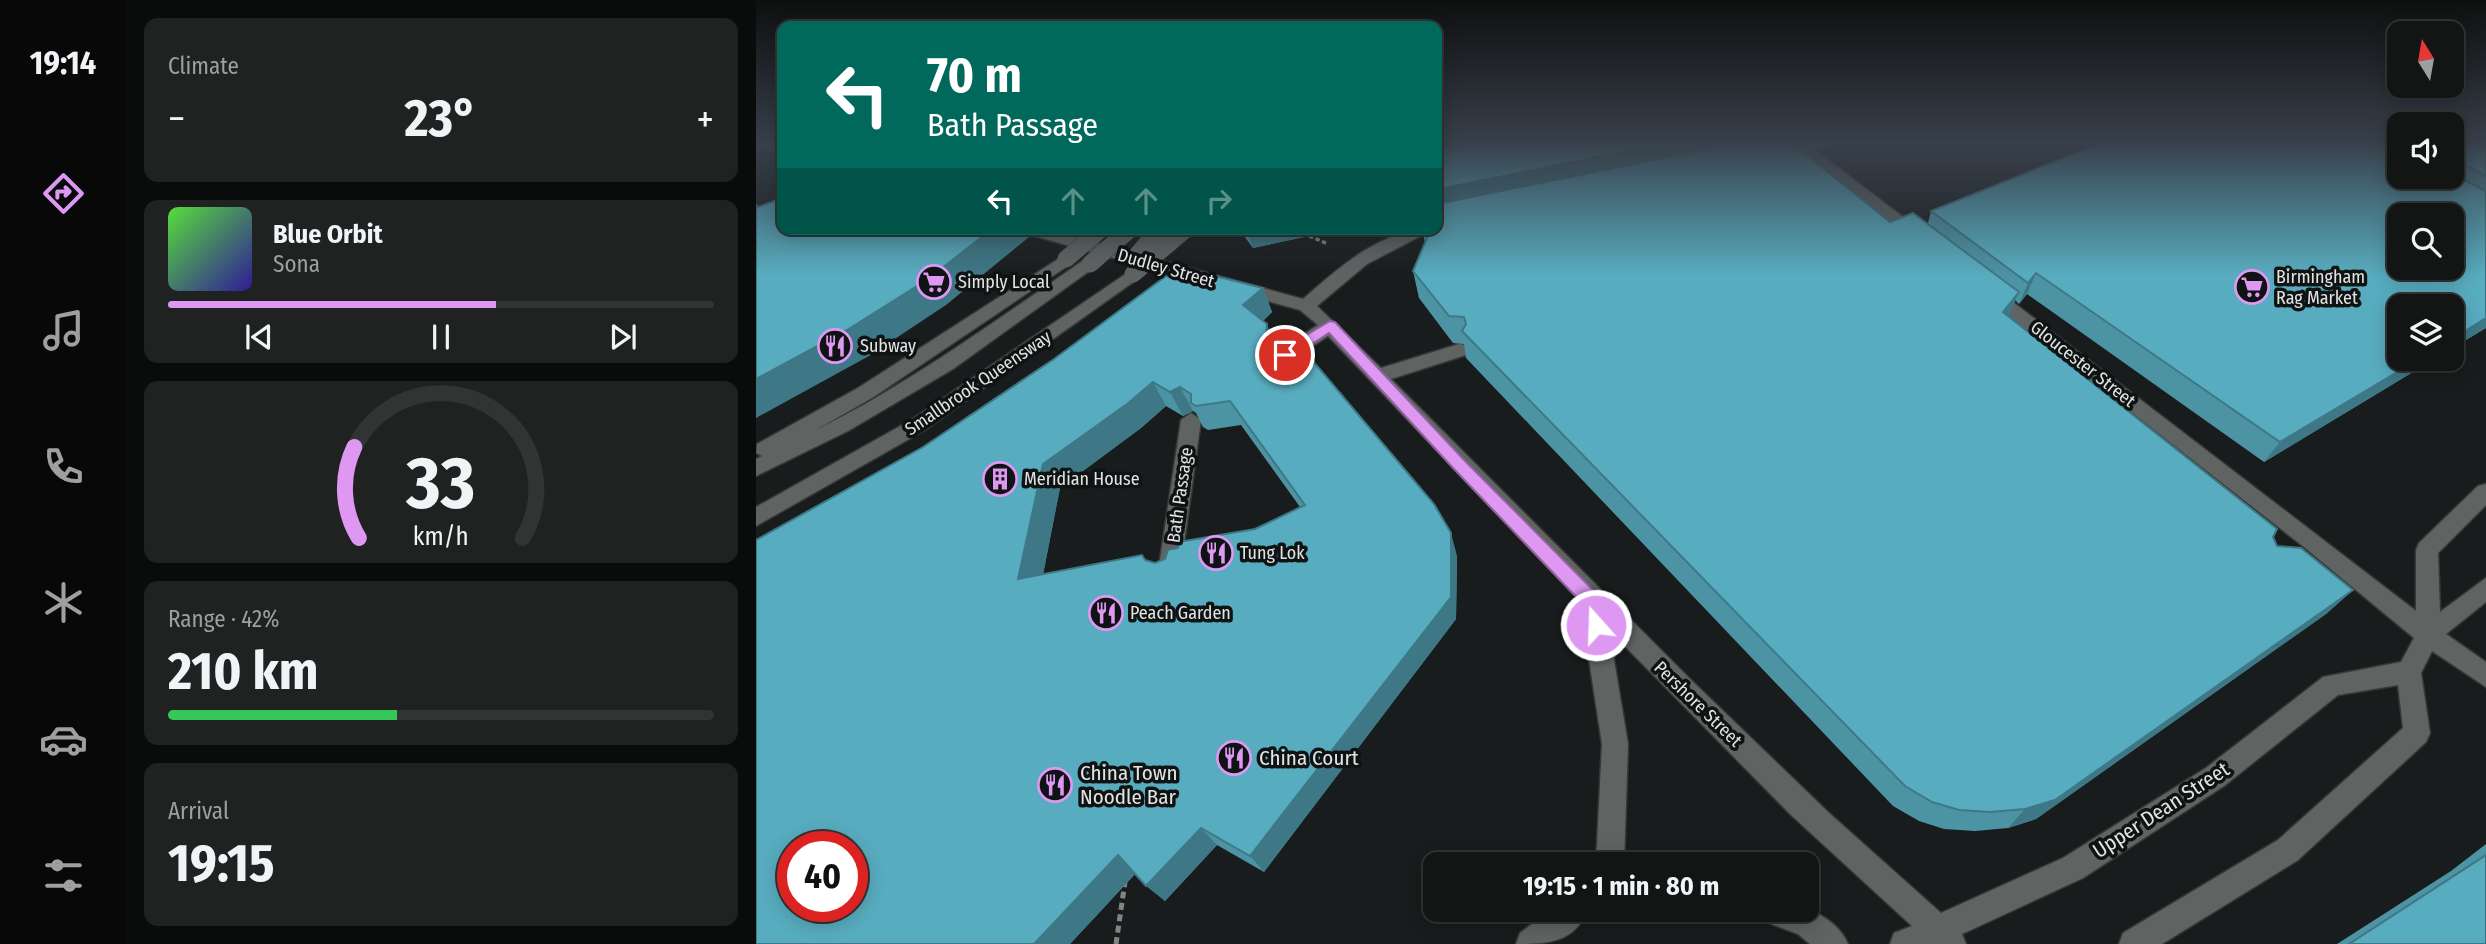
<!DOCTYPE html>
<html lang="en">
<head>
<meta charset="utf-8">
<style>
  body { margin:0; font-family:"Fira Sans Condensed",sans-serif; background:#202222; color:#f1f3f6; height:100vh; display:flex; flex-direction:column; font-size:26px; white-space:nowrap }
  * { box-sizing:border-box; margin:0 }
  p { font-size:23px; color:#9d9fa0 }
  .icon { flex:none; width:38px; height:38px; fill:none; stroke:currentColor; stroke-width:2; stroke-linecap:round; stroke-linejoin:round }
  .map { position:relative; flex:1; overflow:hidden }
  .drawer { display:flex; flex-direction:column; gap:18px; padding:18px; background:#0a0c0c; width:630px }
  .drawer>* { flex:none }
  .guide { position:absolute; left:21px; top:21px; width:665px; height:214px; border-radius:14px; box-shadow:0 4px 18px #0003,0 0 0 2px #323434; background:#00695c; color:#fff; overflow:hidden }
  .needle { width:46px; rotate:349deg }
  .buttons { position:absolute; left:1631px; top:21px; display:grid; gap:14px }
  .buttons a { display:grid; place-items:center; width:77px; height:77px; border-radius:14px; background:#131515; box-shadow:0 4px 18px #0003,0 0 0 2px #323434; font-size:35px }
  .speed { position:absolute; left:21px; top:831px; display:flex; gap:14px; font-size:35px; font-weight:700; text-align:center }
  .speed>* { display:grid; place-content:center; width:91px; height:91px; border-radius:50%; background:#131515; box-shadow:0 4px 18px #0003,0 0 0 2px #323434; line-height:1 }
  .speed .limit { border:10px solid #d22; background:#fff; color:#111 }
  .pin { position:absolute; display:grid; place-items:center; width:60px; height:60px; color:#fff; margin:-30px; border:4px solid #fff; border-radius:50%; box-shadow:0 2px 7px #0007 }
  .me { position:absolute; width:77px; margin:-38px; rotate:340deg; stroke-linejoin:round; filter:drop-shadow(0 0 5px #0008) }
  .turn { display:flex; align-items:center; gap:24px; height:147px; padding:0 35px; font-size:32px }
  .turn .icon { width:91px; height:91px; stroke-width:2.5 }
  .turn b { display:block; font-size:49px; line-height:60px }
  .lanes { display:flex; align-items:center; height:66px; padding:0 35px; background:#0003; justify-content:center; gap:35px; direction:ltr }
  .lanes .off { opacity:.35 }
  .big { font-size:52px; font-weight:700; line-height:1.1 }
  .drawer .tile { flex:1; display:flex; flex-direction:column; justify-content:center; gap:10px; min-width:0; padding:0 24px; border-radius:14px; background:#202222 }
  .drawer .dial { align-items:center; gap:0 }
  .dial svg { height:182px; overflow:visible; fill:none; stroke:#323434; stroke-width:7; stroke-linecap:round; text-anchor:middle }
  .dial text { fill:#f1f3f6; stroke:none }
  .song { display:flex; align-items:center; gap:21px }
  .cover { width:84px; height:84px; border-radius:10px; background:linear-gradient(135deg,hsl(110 70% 55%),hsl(250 70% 35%)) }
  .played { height:7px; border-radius:4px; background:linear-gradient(90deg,#de98f2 60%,#323434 60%) }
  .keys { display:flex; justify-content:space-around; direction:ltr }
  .heat { display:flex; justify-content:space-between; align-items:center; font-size:38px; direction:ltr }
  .charge { height:10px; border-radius:5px; background:linear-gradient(90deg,#34c759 42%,#323434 0) }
  .trip { position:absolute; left:667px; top:852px; width:396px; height:70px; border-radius:14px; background:#131515; box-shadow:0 4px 18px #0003,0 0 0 2px #323434; font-weight:700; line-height:70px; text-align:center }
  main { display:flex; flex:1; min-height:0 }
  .tabs { display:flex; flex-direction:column; width:126px; justify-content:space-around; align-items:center; background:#080808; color:#9d9fa0 }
  .tabs .icon { width:49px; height:49px }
  .tabs .on { color:#de98f2 }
  .tabs b { font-size:32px; color:#f1f3f6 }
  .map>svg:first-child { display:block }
</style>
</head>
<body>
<main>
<nav class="tabs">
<b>19:14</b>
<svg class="icon on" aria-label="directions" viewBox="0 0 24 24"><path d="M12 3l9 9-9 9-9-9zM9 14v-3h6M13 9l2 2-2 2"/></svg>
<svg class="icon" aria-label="music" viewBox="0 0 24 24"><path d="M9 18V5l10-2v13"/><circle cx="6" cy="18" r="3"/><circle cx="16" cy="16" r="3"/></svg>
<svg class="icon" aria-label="phone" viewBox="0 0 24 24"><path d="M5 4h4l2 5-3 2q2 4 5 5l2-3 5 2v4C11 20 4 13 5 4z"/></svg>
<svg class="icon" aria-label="climate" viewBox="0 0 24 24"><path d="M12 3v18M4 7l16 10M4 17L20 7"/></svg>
<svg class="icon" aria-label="car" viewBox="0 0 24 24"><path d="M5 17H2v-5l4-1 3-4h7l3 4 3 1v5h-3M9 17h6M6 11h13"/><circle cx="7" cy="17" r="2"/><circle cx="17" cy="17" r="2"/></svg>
<svg class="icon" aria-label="filters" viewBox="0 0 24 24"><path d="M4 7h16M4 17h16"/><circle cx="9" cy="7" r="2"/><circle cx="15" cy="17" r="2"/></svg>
</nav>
<section class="drawer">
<div class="tile"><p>Climate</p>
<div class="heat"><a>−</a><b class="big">23°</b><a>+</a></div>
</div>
<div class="tile">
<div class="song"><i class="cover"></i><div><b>Blue Orbit</b><p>Sona</p></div></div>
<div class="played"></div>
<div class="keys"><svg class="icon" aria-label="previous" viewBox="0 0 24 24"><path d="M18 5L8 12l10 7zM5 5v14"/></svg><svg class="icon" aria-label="pause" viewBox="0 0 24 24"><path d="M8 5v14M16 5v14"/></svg><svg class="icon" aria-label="next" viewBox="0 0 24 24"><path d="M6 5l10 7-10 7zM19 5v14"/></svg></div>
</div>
<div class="tile dial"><svg viewBox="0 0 100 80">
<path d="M14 69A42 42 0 1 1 86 69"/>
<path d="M14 69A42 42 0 0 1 12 29" stroke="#de98f2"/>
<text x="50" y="56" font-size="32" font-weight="700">33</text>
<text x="50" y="72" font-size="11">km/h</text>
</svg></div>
<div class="tile"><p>Range · 42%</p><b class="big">210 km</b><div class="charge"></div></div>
<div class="tile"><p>Arrival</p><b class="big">19:15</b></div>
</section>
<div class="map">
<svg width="1730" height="944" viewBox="0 0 1730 944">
  <rect width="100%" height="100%" fill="#191c1c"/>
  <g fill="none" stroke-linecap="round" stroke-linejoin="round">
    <g stroke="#363837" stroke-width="3">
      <path id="minor" d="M 3,143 L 26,145 L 26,154 L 5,146 Z
        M 1078,143 L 1059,150 L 1168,233 L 1168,241 L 1156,241 L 1044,153 L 1034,153 L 1032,150 L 1047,144 Z
        M 262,229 L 290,229 L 547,299 C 585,266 625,229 678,229 L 611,264 L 561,306 L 625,368 L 703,344 L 710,345 L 712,350 L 710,355 L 635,379 L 933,678 L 1072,812 L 1185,913 L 1307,858 L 1450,768 L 1567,677 L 1645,662 L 1658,638 L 1548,547 L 1228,297 L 1225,293 L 1228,289 L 1240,289 L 1660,611 L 1660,550 L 1663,543 L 1722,486 L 1730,484 L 1730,505 L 1682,553 L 1684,612 L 1730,578 L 1730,602 L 1690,634 L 1730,662 L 1730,687 L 1676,651 L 1665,673 L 1674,733 L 1670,742 L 1542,860 L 1406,944 L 1363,944 L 1367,933 L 1522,840 L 1647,728 L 1642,685 L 1582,695 L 1468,786 L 1327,878 L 1206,934 L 1210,944 L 1134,944 L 1138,933 L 1156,926 L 1034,814 L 853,630 L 872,744 L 868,864 L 840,864 L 846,744 L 824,601 L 572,336 L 536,360 L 522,360 L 520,355 L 522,350 L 562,325 L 544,310 L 264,232 Z
        M 310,254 L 319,259 L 316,263 L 116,398 L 58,431 C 154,384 240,320 328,260 L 334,259 L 343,264 L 197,369 L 92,431 L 0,476 L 0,459 L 6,456 L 0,453 L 1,444 L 102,388 Z
        M 377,269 L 383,270 L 386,274 L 383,278 L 169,430 L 0,526 L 0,507 L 155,420 Z
        M 435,413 L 445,420 L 424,573 L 421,580 L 413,583 L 405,580 L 402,573 L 425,420 Z
        M 1050,908 C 1067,915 1085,927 1092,944 L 1054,944 L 1042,934 L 1005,920 L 1000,910 Z
        M 794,910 L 832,910 C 818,943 791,944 760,944 L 764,933 Z"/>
    </g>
    <path stroke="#838585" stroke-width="3.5" stroke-dasharray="4.5 2.5" stroke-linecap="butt" d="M 553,236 L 572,244"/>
    <path stroke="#838585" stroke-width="5" stroke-dasharray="7 4.5" stroke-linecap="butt" d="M 360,944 L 369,882"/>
    <use href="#minor" fill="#5f6362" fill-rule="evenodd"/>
    <g stroke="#363837" stroke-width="18" stroke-linecap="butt">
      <path id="minor-bridge" d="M 310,259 L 345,229
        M 377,260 L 403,229
        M 334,264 L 374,229
        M 377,274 L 430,229"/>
    </g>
    <use href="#minor-bridge" stroke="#5f6362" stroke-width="17"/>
  </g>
  <path fill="#4c94a4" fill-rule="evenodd" d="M 1345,143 L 1643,143 L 1643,177 L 1696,177 L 1696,143 L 1730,143 L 1730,328 L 1508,462 L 1271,294 L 1263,304 L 1259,300 L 1253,316 L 1517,537 L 1521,546 L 1597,590 L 1570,614 L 1280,819 L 1252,828 L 1219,831 L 1188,829 L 1163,821 L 1137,806 L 710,358 L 708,344 L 697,343 L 663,298 L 657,271 L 669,243 L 666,229 L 1134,222 L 1172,223 L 1175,211 Z
    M 483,229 L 561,229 L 553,236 L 497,248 Z
    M 441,285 L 507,288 L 516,312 L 507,321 L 516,337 L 701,556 L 700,619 L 508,872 L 461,845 L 409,901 L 379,874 L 314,944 L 0,944 L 167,447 ZM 410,406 L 427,416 L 437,411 L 440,413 L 447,427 L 452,430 L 485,425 L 544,507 L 499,529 L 399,563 L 389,560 L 287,574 L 304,488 L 385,428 Z
    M 1730,844 L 1730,944 L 1581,944 L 1695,871 Z"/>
  <path fill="#3e7886" d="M 911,143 L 1007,143 L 681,218 L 681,191 L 693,187 Z
    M 236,229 L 268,229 L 273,237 L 190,305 L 113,356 L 0,418 L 0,379 Z
    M 490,229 L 561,229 L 553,236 L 497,248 Z
    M 1280,273 L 1271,294 L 1263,304 L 1272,283 Z
    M 507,288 L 516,312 L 496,330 L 487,305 Z
    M 1263,292 L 1252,319 L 1247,312 Z
    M 1730,318 L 1730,328 L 1696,348 L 1696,339 Z
    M 511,324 L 520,348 L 510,337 Z
    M 1663,359 L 1678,359 L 1508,462 L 1524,442 Z
    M 397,382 L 410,406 L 385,428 L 304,488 L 282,601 L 262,579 L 287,464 Z
    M 424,387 L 437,411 L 427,416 L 414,392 Z
    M 695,533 L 701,556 L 700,619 L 508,872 L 494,856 Z
    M 1597,590 L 1570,614 L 1280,819 L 1252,828 L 1269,809 Z
    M 445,828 L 461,845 L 409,901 L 390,886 Z
    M 362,855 L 382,871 L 314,944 L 278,944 Z"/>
  <path fill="#58acbf" stroke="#3e7886" stroke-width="2" fill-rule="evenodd" d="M 681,143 L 911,143 L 693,187 L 681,191 Z
    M 980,143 L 1036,143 L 1134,222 L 1157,213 L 1263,292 L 1247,312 L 1521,529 L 1517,537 L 1521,546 L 1545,548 L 1597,590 L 1299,800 L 1269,809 L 1234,812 L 1203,810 L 1176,802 L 1149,786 L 706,331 L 710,324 L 708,317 L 693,316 L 657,271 L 671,238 L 669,229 L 681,229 L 681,204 Z
    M 1345,143 L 1633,143 L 1643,149 L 1643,177 L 1696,177 L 1696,174 L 1730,191 L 1730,318 L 1696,339 L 1696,306 L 1643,306 L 1643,359 L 1663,359 L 1524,442 L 1280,273 L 1272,283 L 1175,211 ZM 1643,215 L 1696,215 L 1696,268 L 1643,268 Z
    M 1696,143 L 1730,143 L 1730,176 L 1696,158 Z
    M 26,198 L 26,229 L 236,229 L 172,279 L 91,330 L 0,379 L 0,205 L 2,207 Z
    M 455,275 L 507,288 L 487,305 L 511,324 L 510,337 L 529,338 L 551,354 L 678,504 L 695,533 L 695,597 L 494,856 L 445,828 L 390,886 L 362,855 L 278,944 L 0,944 L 0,540 L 167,447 L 298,359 L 410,276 L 441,285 ZM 397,382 L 414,392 L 424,387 L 435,394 L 435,403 L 440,406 L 474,401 L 549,505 L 499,529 L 422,542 L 422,548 L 412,550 L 409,559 L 399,563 L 389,560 L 386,555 L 262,579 L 287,464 L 371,404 ZM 37,847 L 96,847 L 96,906 L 37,906 Z
    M 1730,855 L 1730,944 L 1593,944 Z"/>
  <linearGradient id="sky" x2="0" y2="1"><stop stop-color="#0e0f0f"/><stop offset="0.52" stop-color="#38404b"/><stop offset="1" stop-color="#38404b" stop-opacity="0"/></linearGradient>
  <rect width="1730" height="276" fill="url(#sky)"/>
  <path fill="#de98f2" stroke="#90639d" stroke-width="2" d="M 574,321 L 579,322 L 709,461 L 843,596 L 849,625 L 846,631 L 834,631 L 828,605 L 698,469 L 573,333 L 534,358 L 524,358 L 524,351 Z"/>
  <defs>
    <g id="supermarket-ring" transform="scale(1.75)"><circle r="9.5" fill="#101313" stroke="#de98f2" stroke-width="1.5"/><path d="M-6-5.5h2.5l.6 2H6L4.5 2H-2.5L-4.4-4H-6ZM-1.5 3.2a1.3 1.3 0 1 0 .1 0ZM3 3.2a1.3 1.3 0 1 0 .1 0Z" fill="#de98f2"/></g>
    <g id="restaurant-ring" transform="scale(1.75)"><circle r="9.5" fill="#101313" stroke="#de98f2" stroke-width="1.5"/><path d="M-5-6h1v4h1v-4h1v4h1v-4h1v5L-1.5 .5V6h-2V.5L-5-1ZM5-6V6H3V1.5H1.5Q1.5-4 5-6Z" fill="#de98f2"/></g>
    <g id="building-ring" transform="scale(1.75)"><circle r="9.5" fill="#101313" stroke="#de98f2" stroke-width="1.5"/><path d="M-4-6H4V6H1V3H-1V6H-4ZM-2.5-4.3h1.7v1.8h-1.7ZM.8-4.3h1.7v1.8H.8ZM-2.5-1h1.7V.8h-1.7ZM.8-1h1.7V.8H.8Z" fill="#de98f2"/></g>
  </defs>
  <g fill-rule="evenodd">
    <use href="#supermarket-ring" x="178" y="282"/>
    <use href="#supermarket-ring" x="1496" y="287"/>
    <use href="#restaurant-ring" x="79" y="346"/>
    <use href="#building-ring" x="244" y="479"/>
    <use href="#restaurant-ring" x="460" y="553"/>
    <use href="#restaurant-ring" x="350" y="613"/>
    <use href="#restaurant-ring" x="478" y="758"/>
    <use href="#restaurant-ring" x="299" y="785"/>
  </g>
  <g text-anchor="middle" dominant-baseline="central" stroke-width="7" stroke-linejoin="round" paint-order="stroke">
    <g font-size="18" fill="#e2e4e4" stroke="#101313">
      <text transform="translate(410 268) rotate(16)">Dudley Street</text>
      <text transform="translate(1327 364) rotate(38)">Gloucester Street</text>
      <text transform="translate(222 383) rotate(-34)">Smallbrook Queensway</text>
      <text transform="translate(424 495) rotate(-82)">Bath Passage</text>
      <text transform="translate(942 704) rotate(44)">Pershore Street</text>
    </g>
    <g font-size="18" fill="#e2e4e4" stroke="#101313" text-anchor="start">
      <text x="1520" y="277">Birmingham<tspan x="1520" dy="21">Rag Market</tspan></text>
      <text x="202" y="282">Simply Local</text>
      <text x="104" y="346">Subway</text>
      <text x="268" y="479">Meridian House</text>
      <text x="484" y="553">Tung Lok</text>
      <text x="374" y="613">Peach Garden</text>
    </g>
    <g font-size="21" fill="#e2e4e4" stroke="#101313" text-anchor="start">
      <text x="503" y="758">China Court</text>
      <text x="324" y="773">China Town<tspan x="324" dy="24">Noodle Bar</tspan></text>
    </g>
    <g font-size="21" fill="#e2e4e4" stroke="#101313">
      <text transform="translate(1405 810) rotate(-33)">Upper Dean Street</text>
    </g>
  </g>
</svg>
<div class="buttons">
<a><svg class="needle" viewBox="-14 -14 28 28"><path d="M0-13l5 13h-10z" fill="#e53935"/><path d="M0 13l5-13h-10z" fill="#9d9fa0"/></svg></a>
<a><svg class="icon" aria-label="sound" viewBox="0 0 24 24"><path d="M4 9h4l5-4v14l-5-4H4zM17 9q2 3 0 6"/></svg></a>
<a><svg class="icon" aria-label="search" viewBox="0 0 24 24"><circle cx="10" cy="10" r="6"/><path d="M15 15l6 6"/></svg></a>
<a><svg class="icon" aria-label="layers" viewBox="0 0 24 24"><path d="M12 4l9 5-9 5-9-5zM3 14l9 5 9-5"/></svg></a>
</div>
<div class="speed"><div class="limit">40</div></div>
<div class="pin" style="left:529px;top:355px;background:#d93025"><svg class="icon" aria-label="arrive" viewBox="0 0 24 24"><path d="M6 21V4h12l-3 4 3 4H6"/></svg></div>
<svg class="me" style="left:840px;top:625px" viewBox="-20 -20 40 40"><circle r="17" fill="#de98f2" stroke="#fff" stroke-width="3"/><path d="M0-11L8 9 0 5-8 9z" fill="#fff"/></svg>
<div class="trip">19:15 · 1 min · 80 m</div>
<div class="guide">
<div class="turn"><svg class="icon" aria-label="left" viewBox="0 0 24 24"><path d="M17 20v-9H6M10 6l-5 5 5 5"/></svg><div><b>70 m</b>Bath Passage</div></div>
<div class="lanes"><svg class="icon" aria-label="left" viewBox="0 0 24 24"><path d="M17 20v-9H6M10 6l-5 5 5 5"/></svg><svg class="icon off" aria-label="ahead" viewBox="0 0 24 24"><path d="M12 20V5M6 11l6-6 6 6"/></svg><svg class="icon off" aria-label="ahead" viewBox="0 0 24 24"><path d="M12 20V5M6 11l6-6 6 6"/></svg><svg class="icon off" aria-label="right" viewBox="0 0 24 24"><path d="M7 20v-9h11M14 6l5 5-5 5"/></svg></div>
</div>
</div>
</main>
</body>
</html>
